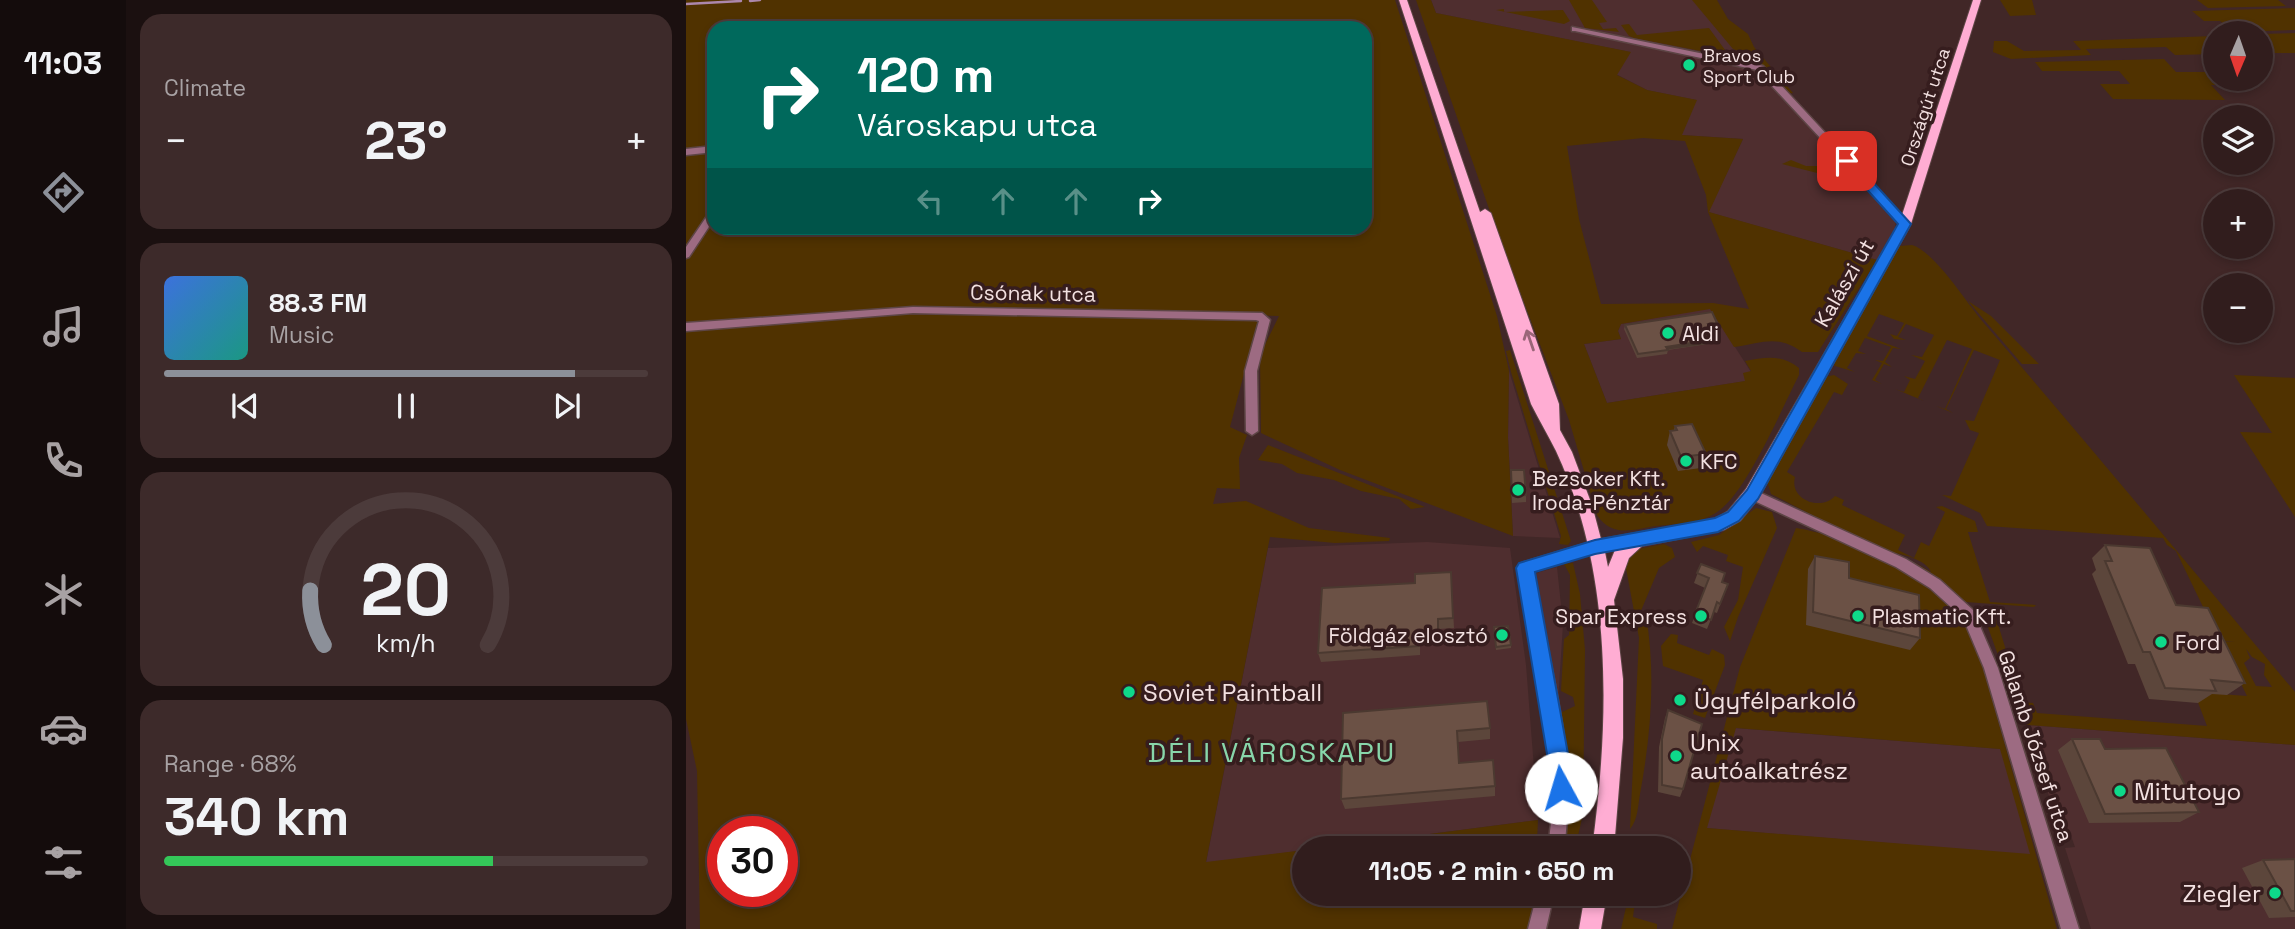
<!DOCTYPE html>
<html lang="en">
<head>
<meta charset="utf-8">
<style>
  body { margin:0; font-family:"Space Grotesk",sans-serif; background:#3d2a2a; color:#f1f3f6; height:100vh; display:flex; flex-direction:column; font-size:26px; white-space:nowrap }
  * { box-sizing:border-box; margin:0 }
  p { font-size:23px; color:#a8a2a4 }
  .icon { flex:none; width:38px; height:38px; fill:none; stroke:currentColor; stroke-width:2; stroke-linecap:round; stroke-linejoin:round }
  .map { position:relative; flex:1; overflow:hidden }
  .details { display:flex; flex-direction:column; gap:14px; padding:14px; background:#1b1010; width:560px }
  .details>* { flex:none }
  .guide { position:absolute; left:21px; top:21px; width:665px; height:214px; border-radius:21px; box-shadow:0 4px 10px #0003,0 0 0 2px #4c3b3b; background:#00695c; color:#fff; overflow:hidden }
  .needle { width:46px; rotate:182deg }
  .controls { position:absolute; left:1517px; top:21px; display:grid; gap:14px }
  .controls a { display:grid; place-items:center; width:70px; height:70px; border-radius:50%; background:#311d1d; box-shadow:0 4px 10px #0003,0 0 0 2px #4c3b3b; font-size:35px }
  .speed { position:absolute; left:21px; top:816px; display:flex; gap:14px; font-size:35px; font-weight:700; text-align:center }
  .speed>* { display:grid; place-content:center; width:91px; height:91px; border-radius:50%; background:#311d1d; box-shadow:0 4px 10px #0003,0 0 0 2px #4c3b3b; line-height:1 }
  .speed .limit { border:10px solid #d22; background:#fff; color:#111 }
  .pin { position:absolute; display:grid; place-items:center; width:60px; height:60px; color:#fff; margin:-30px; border-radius:14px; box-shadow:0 4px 10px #0006 }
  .me { position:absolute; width:77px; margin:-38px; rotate:354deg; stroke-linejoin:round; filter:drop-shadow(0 0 5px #0008) }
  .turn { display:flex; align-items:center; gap:24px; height:147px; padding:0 35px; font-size:32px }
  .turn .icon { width:91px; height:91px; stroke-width:2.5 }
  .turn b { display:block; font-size:49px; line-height:60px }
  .lanes { display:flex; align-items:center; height:66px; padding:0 35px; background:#0003; justify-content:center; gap:35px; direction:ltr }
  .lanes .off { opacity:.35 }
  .big { font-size:52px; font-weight:700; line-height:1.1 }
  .details .tile { flex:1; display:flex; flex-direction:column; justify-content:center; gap:10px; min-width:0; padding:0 24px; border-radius:21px; background:#3d2a2a }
  .details .dial { align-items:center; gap:0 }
  .dial svg { height:182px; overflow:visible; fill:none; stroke:#4c3b3b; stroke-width:7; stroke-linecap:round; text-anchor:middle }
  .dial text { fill:#f1f3f6; stroke:none }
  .song { display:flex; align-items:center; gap:21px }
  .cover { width:84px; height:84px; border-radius:10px; background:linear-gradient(135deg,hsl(220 70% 55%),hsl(170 70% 35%)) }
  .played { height:7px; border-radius:4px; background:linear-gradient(90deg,#8c9099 85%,#4c3b3b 85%) }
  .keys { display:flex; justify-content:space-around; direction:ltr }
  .heat { display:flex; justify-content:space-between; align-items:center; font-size:38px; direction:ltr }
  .charge { height:10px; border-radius:5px; background:linear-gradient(90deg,#34c759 68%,#4c3b3b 0) }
  .trip { position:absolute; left:606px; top:836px; width:399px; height:70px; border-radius:35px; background:#311d1d; box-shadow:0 4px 10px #0003,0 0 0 2px #4c3b3b; font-weight:700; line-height:70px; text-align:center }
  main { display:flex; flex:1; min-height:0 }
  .menu { display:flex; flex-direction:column; width:126px; justify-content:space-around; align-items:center; background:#140c0c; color:#a8a2a4 }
  .menu .icon { width:49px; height:49px }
  .menu .on { color:#8c9099 }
  .menu b { font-size:32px; color:#f1f3f6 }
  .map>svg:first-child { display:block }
</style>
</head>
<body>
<main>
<nav class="menu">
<b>11:03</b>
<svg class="icon on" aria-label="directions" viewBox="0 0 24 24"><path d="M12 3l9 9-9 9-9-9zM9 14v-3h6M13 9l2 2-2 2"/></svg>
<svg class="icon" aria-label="music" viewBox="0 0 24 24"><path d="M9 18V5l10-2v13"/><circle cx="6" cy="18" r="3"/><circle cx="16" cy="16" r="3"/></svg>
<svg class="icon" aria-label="phone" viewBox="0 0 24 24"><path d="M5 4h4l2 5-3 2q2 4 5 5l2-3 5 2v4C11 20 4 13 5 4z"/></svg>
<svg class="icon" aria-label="climate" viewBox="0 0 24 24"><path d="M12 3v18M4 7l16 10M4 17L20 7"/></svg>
<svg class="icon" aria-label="car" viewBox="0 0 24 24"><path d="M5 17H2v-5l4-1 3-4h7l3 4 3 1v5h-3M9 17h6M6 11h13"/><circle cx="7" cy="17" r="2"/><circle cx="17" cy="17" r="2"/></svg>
<svg class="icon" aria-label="filters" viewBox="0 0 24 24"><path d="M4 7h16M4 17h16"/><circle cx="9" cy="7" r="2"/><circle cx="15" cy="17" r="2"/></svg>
</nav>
<section class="details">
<div class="tile"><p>Climate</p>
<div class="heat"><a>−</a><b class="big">23°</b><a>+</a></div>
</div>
<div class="tile">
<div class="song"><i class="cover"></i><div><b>88.3 FM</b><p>Music</p></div></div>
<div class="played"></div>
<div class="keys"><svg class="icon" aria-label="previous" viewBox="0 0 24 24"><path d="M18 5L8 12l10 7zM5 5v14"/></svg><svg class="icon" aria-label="pause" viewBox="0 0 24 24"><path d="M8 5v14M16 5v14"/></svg><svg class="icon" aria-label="next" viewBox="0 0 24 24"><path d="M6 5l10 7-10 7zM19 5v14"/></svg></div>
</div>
<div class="tile dial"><svg viewBox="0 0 100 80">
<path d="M14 69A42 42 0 1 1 86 69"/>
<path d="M14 69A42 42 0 0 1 8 45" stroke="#8c9099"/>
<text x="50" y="56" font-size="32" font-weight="700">20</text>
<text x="50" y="72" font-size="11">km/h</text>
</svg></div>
<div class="tile"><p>Range · 68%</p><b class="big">340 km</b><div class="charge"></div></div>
</section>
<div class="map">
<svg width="1609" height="929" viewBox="0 0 1609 929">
  <rect width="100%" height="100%" fill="#412727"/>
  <path fill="#4f2e2f" d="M 745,0 L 1014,0 L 1066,67 L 1210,219 L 1209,230 L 1191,260 L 1022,212 L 1057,139 L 995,135 L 1010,100 L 961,90 L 930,74 L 944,52 L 750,13 Z
    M 1024,308 L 1065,372 L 1059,375 L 1060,381 L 921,403 L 898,344 L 935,339 L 932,331 L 935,324 Z
    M 823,371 L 874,538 L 827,536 L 822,437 Z
    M 741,542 L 824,548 L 840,665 L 852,820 L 520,863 L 582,548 Z
    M 871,567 L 877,624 L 871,718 L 850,573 Z
    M 1341,725 L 1609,745 L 1609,929 L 1405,929 L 1379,848 L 1389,847 L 1384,833 L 1374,832 Z
    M 1049,728 L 1315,749 L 1345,855 L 1020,828 Z"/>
  <path fill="#503200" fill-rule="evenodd" d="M 0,0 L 709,0 L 811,316 L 823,371 L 822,437 L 827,536 L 654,470 L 575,433 L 574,355 L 593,316 L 224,308 L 0,325 ZM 28,28 L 679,28 L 679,228 L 28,228 Z
    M 730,0 L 745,0 L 750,13 L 945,52 L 931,75 L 961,90 L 1011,100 L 996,135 L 1057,139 L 1023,212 L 1191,260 L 1132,352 L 1116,352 C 1091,334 1077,343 1048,347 L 1024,309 L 935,324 L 932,331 L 935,339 L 898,344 L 921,403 L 1059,381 L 1057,373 L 1065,371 L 1059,361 C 1079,357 1096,354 1113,368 L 1113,375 C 1096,408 1060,494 1031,512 C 1011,526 986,523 964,527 C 943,531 925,536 911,515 L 883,420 L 815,243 ZM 957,138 L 999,141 L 1020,195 L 1022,212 L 1063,309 L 1027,303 L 915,304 L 893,219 L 881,146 Z
    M 883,0 L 906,0 L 921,22 L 913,23 L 917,29 L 930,28 L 933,32 L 899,28 Z
    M 1006,0 L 1031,0 L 1042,19 L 1062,34 L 1068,47 L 1107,93 L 1101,94 L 1070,58 L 1047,49 Z
    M 1314,0 L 1346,0 L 1350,15 L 1324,16 Z
    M 1511,0 L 1592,0 L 1600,6 L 1522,8 Z
    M 1609,8 L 1609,30 L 1549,32 L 1534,21 L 1518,21 L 1506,11 Z
    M 818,9 L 818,12 L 877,10 L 884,21 L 878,24 L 810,10 Z
    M 943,24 L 951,35 L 1023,28 L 1042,54 L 1035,55 L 948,38 L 943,36 L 935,25 Z
    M 1609,33 L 1609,53 L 1575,53 L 1575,34 Z
    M 1529,36 L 1529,54 L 1489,55 L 1480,47 L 1400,49 L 1405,55 L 1325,59 L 1307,52 L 1308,41 L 1321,41 L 1338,51 L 1395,50 L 1387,41 Z
    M 1478,59 L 1490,72 L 1529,72 L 1530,79 L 1557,79 L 1563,85 L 1525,85 L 1539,100 L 1427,99 L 1414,84 L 1444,84 L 1433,71 L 1356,71 L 1349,62 Z
    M 1135,158 L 1146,160 L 1152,167 L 1151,172 L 1135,174 L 1096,164 L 1105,160 L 1120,166 L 1131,166 Z
    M 1226,245 C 1248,251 1280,302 1297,322 C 1402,444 1505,568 1609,692 L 1609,745 L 1341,725 L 1335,719 L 1299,619 L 1321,621 L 1311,621 L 1336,702 L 1347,703 L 1351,713 L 1521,726 L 1508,692 L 1561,696 L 1534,641 L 1549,642 L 1533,640 L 1490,551 L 1481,545 L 1477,538 L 1301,526 L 1294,513 L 1256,495 L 1265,496 L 1293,433 L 1284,430 L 1279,420 L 1288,421 L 1314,360 L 1288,350 L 1260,409 L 1267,413 L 1250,406 L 1259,409 L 1286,349 L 1261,340 L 1232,398 L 1238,401 L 1209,389 L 1218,392 L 1224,380 L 1218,376 L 1229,379 L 1239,361 L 1225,355 L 1236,357 L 1248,335 L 1220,324 L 1212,337 L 1220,340 L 1208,339 L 1204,334 L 1211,336 L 1218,323 L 1193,314 L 1181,336 L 1215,349 L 1207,348 L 1199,362 L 1206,367 L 1198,364 L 1189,380 L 1196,384 L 1186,380 L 1196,363 L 1189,360 L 1197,361 L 1205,347 L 1179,338 L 1172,351 L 1180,354 L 1170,353 L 1161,368 L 1169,372 L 1149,366 L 1147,361 L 1209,251 L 1214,246 ZM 1560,649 L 1566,657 L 1579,664 L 1578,675 L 1586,687 L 1570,686 L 1558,663 L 1564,658 Z
    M 1282,301 L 1305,316 L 1353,364 L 1336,364 Z
    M 212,314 L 572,320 L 544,427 L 561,435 L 553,458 L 554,489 L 531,488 L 527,504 L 560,501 L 623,528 L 704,538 L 703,541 L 649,543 L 584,537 L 520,862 L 618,850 L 618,894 L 852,894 L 842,929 L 14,929 L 11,771 L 0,719 L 0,329 ZM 37,831 L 96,831 L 96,891 L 37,891 Z
    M 824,350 L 885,541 L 882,545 L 873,544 L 875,536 L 825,372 L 820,351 Z
    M 1148,375 L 1162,384 L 1156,395 L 1148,392 L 1101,472 L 1109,477 C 1103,499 1134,512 1149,496 L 1158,500 L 1156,505 L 1219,535 L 1212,550 L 1228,558 L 1235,542 L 1243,546 L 1259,512 L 1250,507 L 1256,506 L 1289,521 L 1292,532 L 1282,532 L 1304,602 L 1350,605 L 1348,607 L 1280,602 L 1230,563 L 1245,572 C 1241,560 1213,552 1199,552 L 1085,494 L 1081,481 L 1139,377 Z
    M 1548,375 L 1609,378 L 1609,517 L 1554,432 L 1586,433 Z
    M 582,445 L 739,507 L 725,509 L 713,499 L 675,491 L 648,480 L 611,473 L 596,464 L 572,460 Z
    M 1070,508 L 1086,512 L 1091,528 L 1052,617 L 1044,641 L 1038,627 L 1052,600 L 1057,567 L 1040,561 L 1042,555 L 1017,546 L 1011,552 L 1005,542 L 1033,535 Z
    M 1110,528 C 1157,534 1238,577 1270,613 C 1279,623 1285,638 1292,650 L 1371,929 L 986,929 L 1054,667 ZM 1050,728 L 1314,749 L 1344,854 L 1021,828 Z
    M 978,544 L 986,548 L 989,557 L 973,568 L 954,613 L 960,615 C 970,675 965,734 954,794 C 952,805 952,820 944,829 L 953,638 L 939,563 L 941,555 L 952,549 Z
    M 887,563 L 894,594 L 899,650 L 897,814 L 889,849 L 875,849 L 873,719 L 874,713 L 889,706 L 887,697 L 875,691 L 878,639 L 883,635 L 884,575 L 878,564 Z
    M 985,634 L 992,635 L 991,643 L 1023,655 L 1026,649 L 1038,655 L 1039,665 L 1019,718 L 1007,714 L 1017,680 L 977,666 L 975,646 Z
    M 852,820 L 851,841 L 859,849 L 629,849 Z
    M 943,894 L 950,894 L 947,917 L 971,924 L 971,929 L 935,929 Z"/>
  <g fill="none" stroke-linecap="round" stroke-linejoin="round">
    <path stroke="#ac87ac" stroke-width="2.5" d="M 64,1 L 74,0
      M 0,4 L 55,1"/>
    <g stroke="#5d4545" stroke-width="3">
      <path id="minor" d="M 886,27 L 1077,66 L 1224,224 L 1222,226 L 1216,226 L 1071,70 L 889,31 L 886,31 Z
        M 28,146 L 28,152 L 0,155 L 0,149 Z
        M 28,209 L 28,219 L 3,257 L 0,258 L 0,247 L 25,210 Z
        M 227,307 L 576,313 L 584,320 L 571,371 L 572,431 L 566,435 L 560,431 L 559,371 L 573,321 L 570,320 L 227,313 L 0,331 L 0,323 Z
        M 1066,489 L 1220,559 L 1254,580 L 1287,610 L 1312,668 L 1393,929 L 1375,929 L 1298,668 L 1277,618 L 1244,588 L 1210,567 L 1062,498 L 1060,494 L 1062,490 Z
        M 909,541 L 914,543 L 916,547 L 914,551 L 846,571 C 858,640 878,709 882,779 C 883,802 881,825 878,849 L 862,849 L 866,814 L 863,743 L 832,568 L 834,564 L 839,562 Z
        M 851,894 L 868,894 L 860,929 L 842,929 Z"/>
    </g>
    <g stroke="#5d4545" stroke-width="2">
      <path id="major" d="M 713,0 L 721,0 L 794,212 L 799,209 L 805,213 L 873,404 L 874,430 L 886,452 L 906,505 L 915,539 L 1029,519 L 1042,511 L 1060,489 L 1213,224 L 1287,0 L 1295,0 L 1225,224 L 1072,499 L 1054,521 L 1038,530 L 956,546 L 943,558 L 928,600 L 937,679 L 937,738 L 928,849 L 906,849 C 924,718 927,573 870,451 C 862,435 853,420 845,404 ZM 929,550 L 922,567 L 919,552 Z
        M 899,894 L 921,894 L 915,929 L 893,929 Z"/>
    </g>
    <use href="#minor" fill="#9d6b82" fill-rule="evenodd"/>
    <use href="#major" fill="#ffadd3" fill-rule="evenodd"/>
  </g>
  <path fill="#5c463b" d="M 1031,323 L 1030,327 L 1024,328 L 1030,339 L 1029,343 L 982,350 L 981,354 L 951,358 L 938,329 L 939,325 Z
    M 989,426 L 1020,454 L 1015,468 L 992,471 L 981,445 L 984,431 L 988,430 Z
    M 825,470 L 840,495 L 840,502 L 826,503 Z
    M 1419,545 L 1490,605 L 1559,683 L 1541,695 L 1526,694 L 1512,703 L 1463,699 L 1449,664 L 1442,664 L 1406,574 L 1410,570 L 1406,558 Z
    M 1129,556 L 1163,578 L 1234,638 L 1224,650 L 1120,625 L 1122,569 Z
    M 1015,564 L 1036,582 L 1042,584 L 1031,613 L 1028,612 L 1021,629 L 1006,623 L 1019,588 L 1008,583 Z
    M 765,572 L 768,628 L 753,629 L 753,643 L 734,644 L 734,655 L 635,662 L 632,653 L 729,583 Z
    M 808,627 L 825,645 L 825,648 L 810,650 Z
    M 982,710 L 997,789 L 994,797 L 972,792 L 973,747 L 979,718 Z
    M 657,713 L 804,728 L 804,739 L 772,742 L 773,763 L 809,786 L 809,796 L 659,809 L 655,799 Z
    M 1386,739 L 1419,749 L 1513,812 L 1494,822 L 1403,823 L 1372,750 Z
    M 1609,859 L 1609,917 L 1583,918 L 1556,868 L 1577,860 Z"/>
  <path fill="#4b3930" d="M 1030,339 L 1029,343 L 979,350 L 980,347 Z"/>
  <path fill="#6b5145" stroke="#4b3930" stroke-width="2" d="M 1026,312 L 1031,323 L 1022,324 L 1030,339 L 980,347 L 982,350 L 952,354 L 939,325 Z
    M 1006,424 L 1020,454 L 995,457 L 984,431 L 991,430 L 989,426 Z
    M 825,470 L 838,470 L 840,495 L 826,496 Z
    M 1419,545 L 1464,548 L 1490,605 L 1522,608 L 1559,683 L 1525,680 L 1530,691 L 1479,688 L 1464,652 L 1457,652 L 1419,561 L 1426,561 Z
    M 1129,556 L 1163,562 L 1163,578 L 1233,595 L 1234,638 L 1127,612 Z
    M 1015,564 L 1039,573 L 1036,582 L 1042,584 L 1034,604 L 1031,602 L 1025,620 L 1009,614 L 1023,578 L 1011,573 Z
    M 765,572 L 767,618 L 752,619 L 752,633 L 732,635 L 732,646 L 632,653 L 636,588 L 729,583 L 729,574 Z
    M 822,626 L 825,645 L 810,647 L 808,627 Z
    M 801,701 L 804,728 L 771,731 L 773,763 L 807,760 L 809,786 L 655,799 L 657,713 Z
    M 982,710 L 1016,724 L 997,789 L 976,785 L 976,739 Z
    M 1386,739 L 1414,739 L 1419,749 L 1480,748 L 1513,812 L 1419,814 Z
    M 1609,859 L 1609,911 L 1605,911 L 1577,860 Z"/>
  <defs><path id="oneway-shaft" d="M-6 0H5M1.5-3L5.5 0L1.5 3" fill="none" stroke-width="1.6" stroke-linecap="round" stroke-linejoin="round" transform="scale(1.75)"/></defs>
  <use stroke="#9a6578" href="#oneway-shaft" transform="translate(844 340) rotate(-109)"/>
  <path fill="#1a73e8" stroke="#114b97" stroke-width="2" d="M 1157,158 L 1165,158 L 1225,224 L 1072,499 L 1053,521 L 1032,532 L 909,554 L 849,572 L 884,765 L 886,788 L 883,796 L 875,799 L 868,796 L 830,568 L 833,563 L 909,540 L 1029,518 L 1042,512 L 1061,490 L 1212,224 L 1157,163 Z"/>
  <g fill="#0ed98a" stroke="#361d1e" stroke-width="2.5">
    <circle cx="1003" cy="65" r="7"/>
    <circle cx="982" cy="333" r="7"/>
    <circle cx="1000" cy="461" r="7"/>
    <circle cx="832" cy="490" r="7"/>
    <circle cx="1015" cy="616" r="7"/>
    <circle cx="1172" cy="616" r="7"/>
    <circle cx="816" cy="635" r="7"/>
    <circle cx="1475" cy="642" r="7"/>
    <circle cx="443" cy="692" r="7"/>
    <circle cx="994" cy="700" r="7"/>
    <circle cx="990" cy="756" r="7"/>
    <circle cx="1434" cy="791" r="7"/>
    <circle cx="1589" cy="893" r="7"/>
  </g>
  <g text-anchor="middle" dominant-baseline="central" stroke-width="7" stroke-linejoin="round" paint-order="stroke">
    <g font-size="18" fill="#f3e1e1" stroke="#361d1e" text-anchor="start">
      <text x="1017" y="55">Bravos<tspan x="1017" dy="21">Sport Club</tspan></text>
    </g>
    <g font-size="18" fill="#f3e1e1" stroke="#361d1e">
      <text transform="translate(1239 107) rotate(-72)">Országút utca</text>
    </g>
    <g font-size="21" fill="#f3e1e1" stroke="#361d1e">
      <text transform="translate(1158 283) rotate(-60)">Kalászi út</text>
      <text transform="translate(347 293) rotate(1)">Csónak utca</text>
      <text transform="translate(1350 746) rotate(72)">Galamb József utca</text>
    </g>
    <g font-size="21" fill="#f3e1e1" stroke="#361d1e" text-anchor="start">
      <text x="996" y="333">Aldi</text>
      <text x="1014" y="461">KFC</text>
      <text x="846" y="478">Bezsoker Kft.<tspan x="846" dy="24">Iroda-Pénztár</tspan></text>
      <text x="1001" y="616" text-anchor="end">Spar Express</text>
      <text x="1186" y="616">Plasmatic Kft.</text>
      <text x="802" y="635" text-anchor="end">Földgáz elosztó</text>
      <text x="1489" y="642">Ford</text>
    </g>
    <g font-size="24" fill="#f3e1e1" stroke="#361d1e" text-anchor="start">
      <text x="457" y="692">Soviet Paintball</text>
      <text x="1008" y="700">Ügyfélparkoló</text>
      <text x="1004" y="742">Unix<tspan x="1004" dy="28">autóalkatrész</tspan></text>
      <text x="1448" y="791">Mitutoyo</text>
      <text x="1575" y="893" text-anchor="end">Ziegler</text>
    </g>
    <g font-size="28" letter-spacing="2" fill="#88d6aa" stroke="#361d1e">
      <text x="586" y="752">DÉLI VÁROSKAPU</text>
    </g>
  </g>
</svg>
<div class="controls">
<a><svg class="needle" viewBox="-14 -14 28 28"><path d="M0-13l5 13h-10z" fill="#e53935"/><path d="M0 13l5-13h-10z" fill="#a8a2a4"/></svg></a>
<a><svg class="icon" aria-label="layers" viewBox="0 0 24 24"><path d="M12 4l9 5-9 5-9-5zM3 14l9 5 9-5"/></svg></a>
<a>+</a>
<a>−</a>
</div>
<div class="speed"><div class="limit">30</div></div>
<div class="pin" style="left:1161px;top:161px;background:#d93025"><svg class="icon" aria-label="arrive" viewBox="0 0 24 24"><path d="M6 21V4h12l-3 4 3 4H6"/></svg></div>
<svg class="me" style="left:875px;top:788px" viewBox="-20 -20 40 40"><circle r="19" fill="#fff"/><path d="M0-13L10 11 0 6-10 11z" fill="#1a73e8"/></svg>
<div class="trip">11:05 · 2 min · 650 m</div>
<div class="guide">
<div class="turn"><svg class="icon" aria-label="right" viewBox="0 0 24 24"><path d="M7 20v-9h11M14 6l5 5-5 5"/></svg><div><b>120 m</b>Városkapu utca</div></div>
<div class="lanes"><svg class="icon off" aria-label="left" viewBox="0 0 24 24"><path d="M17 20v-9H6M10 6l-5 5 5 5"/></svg><svg class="icon off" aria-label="ahead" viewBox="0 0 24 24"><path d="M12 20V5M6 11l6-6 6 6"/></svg><svg class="icon off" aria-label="ahead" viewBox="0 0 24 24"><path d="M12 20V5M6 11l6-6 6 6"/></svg><svg class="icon" aria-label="right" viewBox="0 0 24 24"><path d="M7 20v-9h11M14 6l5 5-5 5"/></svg></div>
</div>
</div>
</main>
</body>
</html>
